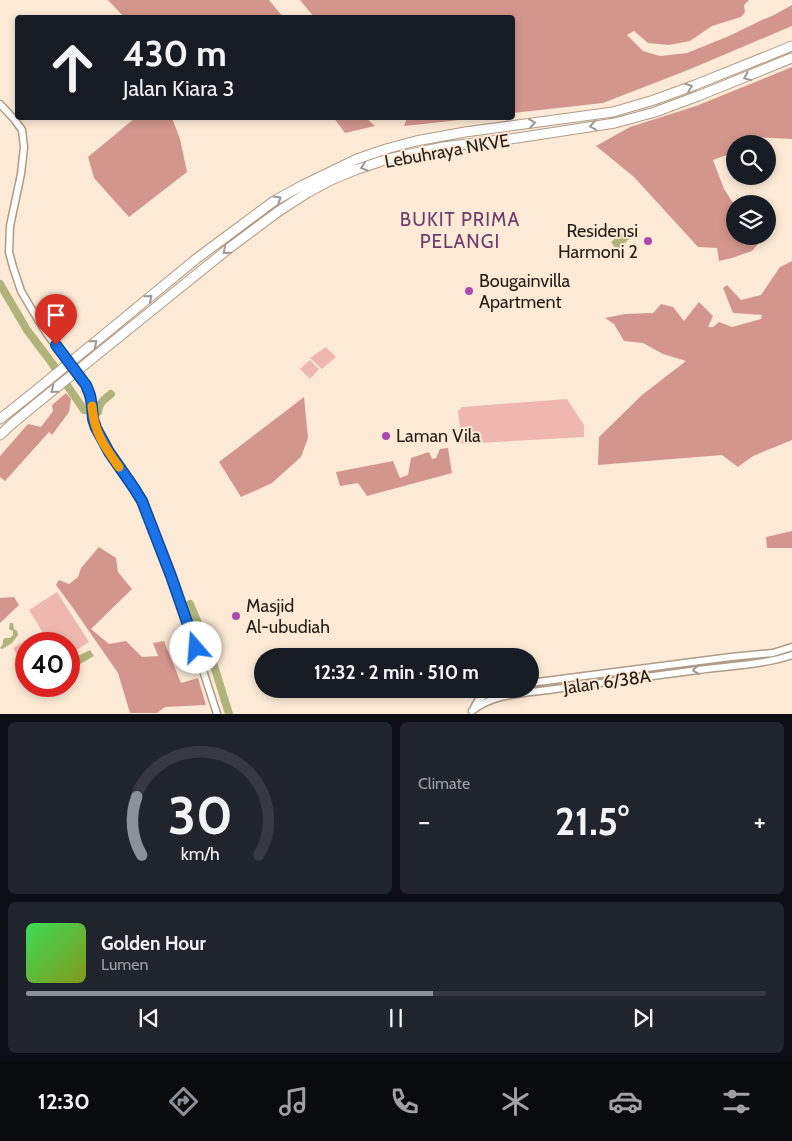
<!DOCTYPE html>
<html lang="en">
<head>
<meta charset="utf-8">
<style>
  body { margin:0; font-family:Cabin,sans-serif; background:#20242c; color:#f1f3f6; height:100vh; display:flex; flex-direction:column; font-size:19px; white-space:nowrap }
  * { box-sizing:border-box; margin:0 }
  p { font-size:16px; color:#9ea1a6 }
  .icon { flex:none; width:28px; height:28px; fill:none; stroke:currentColor; stroke-width:2; stroke-linecap:round; stroke-linejoin:round }
  .map { position:relative; height:714px; overflow:hidden }
  .drawer { display:flex; flex-direction:column; gap:8px; padding:8px; background:#0d0f14; flex:1 }
  .drawer>* { flex:none }
  .top-card { position:absolute; left:15px; top:15px; width:500px; height:105px; border-radius:5px; box-shadow:0 2px 8px #0003; background:#171b24; color:#f1f3f6; overflow:hidden }
  .controls { position:absolute; left:726px; top:135px; display:grid; gap:10px }
  .controls a { display:grid; place-items:center; width:50px; height:50px; border-radius:50%; background:#171b24; box-shadow:0 2px 8px #0003; font-size:25px }
  .speed { position:absolute; left:15px; top:632px; display:flex; gap:10px; font-size:25px; font-weight:700; text-align:center }
  .speed>* { display:grid; place-content:center; width:65px; height:65px; border-radius:50%; background:#171b24; box-shadow:0 2px 8px #0003; line-height:1 }
  .speed .limit { border:8px solid #d22; background:#fff; color:#111 }
  .pin { position:absolute; display:grid; place-items:center; width:42px; height:42px; color:#fff; margin:-51px -21px; border-radius:50% 50% 50% 0; rotate:-45deg; box-shadow:0 0 5px #0007 }
  .pin .icon { rotate:45deg }
  .me { position:absolute; width:55px; margin:-28px; rotate:342deg; stroke-linejoin:round; filter:drop-shadow(0 0 4px #0008) }
  .turn { display:flex; align-items:center; gap:18px; height:105px; padding:0 25px; font-size:22px }
  .turn .icon { width:65px; height:65px; stroke-width:2.5 }
  .turn b { display:block; font-size:35px; line-height:42px }
  .big { font-size:38px; font-weight:700; line-height:1.1 }
  .drawer .widget { flex:1; display:flex; flex-direction:column; justify-content:center; gap:8px; min-width:0; padding:0 18px; border-radius:8px; background:#20242c }
  .drawer .dial { align-items:center; gap:0 }
  .dial svg { height:130px; overflow:visible; fill:none; stroke:#363941; stroke-width:7; stroke-linecap:round; text-anchor:middle }
  .dial text { fill:#f1f3f6; stroke:none }
  .song { display:flex; align-items:center; gap:15px }
  .cover { width:60px; height:60px; border-radius:8px; background:linear-gradient(135deg,hsl(130 70% 55%),hsl(70 70% 35%)) }
  .played { height:5px; border-radius:2px; background:linear-gradient(90deg,#8c9099 55%,#363941 55%) }
  .keys { display:flex; justify-content:space-around; direction:ltr }
  .heat { display:flex; justify-content:space-between; align-items:center; font-size:28px; direction:ltr }
  .drawer .tiles { flex:1; display:grid; gap:8px; grid-template-columns:1fr 1fr }
  .widget:last-child { grid-column:span 2 }
  .trip { position:absolute; left:254px; top:648px; width:285px; height:50px; border-radius:25px; background:#171b24; box-shadow:0 2px 8px #0003; font-weight:700; line-height:50px; text-align:center }
  .dock { display:flex; height:80px; justify-content:space-around; align-items:center; background:#090b0e; color:#9ea1a6 }
  .dock .icon { width:35px; height:35px }
  .dock .on { color:#8c9099 }
  .dock b { font-size:22px; color:#f1f3f6 }
  .map>svg:first-child { display:block }
</style>
</head>
<body>
<div class="map">
<svg width="792" height="714" viewBox="0 0 792 714">
  <rect width="100%" height="100%" fill="#fcead6"/>
  <path fill="#eeb8b0" d="M 326,347 L 336,357 L 322,369 L 310,358 Z
    M 310,360 L 319,369 L 310,379 L 300,369 Z
    M 567,399 L 584,425 L 584,437 L 462,444 L 458,411 L 462,407 Z
    M 57,592 L 89,642 L 69,655 L 69,644 L 50,644 L 29,610 Z
    M 32,636 L 37,643 L 26,644 L 26,650 L 17,655 L 13,648 Z"/>
  <path fill="#d3968c" d="M 108,0 L 269,0 L 283,17 L 124,17 Z
    M 300,0 L 749,0 L 744,5 L 745,12 L 741,17 L 712,26 L 690,41 L 669,45 L 648,43 L 634,31 L 627,35 L 643,51 L 660,56 L 687,53 L 729,36 L 762,20 L 772,16 L 792,5 L 792,26 L 688,70 L 603,103 L 513,113 L 512,18 L 314,17 Z
    M 792,67 L 792,139 L 755,137 L 747,144 L 735,144 L 735,152 L 713,160 L 724,189 L 735,206 L 735,236 L 753,236 L 758,244 L 752,251 L 732,258 L 719,261 L 717,248 L 698,247 L 634,177 L 596,146 L 630,127 L 696,106 Z
    M 135,118 L 172,118 L 180,139 L 187,172 L 129,217 L 94,178 L 88,157 Z
    M 334,118 L 366,118 L 375,126 L 345,133 Z
    M 407,118 L 479,118 L 404,126 Z
    M 792,261 L 792,440 L 753,456 L 738,467 L 722,455 L 598,465 L 599,437 L 642,395 L 686,361 L 663,354 L 643,343 L 624,341 L 614,324 L 605,318 L 625,314 L 653,313 L 661,304 L 673,307 L 684,321 L 699,302 L 713,316 L 708,327 L 713,327 L 719,322 L 732,327 L 761,319 L 762,315 L 733,313 L 723,288 L 727,285 L 741,300 L 761,295 L 780,267 Z
    M 66,393 L 71,399 L 69,412 L 52,435 L 49,432 L 5,481 L 0,477 L 0,456 L 28,424 L 41,427 L 53,411 L 52,405 Z
    M 304,397 L 308,438 L 301,457 L 272,483 L 241,497 L 219,462 Z
    M 448,448 L 452,473 L 367,496 L 358,483 L 340,486 L 336,472 L 393,461 L 400,478 L 408,475 L 411,458 L 429,452 L 432,459 L 436,458 L 440,449 Z
    M 792,531 L 792,548 L 767,548 L 766,537 Z
    M 99,547 L 116,558 L 118,572 L 132,589 L 91,629 L 109,644 L 126,641 L 142,657 L 158,656 L 153,643 L 164,641 L 181,683 L 198,678 L 206,705 L 165,707 L 157,713 L 130,713 L 118,673 L 73,608 L 56,585 L 59,580 L 69,584 L 78,577 L 81,568 Z
    M 14,597 L 19,605 L 0,623 L 0,598 Z"/>
  <path fill="#b0b47b" d="M 623,232 L 629,239 L 617,250 L 611,242 Z
    M 10,623 L 13,623 L 14,629 L 17,631 L 18,635 L 12,643 L 2,649 L 0,648 L 3,644 L 3,640 L 5,638 L 10,638 L 13,635 L 13,631 L 9,629 Z
    M 90,650 L 94,656 L 80,664 L 76,657 Z"/>
  <g fill="none" stroke-linecap="round" stroke-linejoin="round">
    <path stroke="#b0b47b" stroke-width="8" d="M 0,284 L 27,330 L 49,359 L 84,410 L 98,412 C 98,403 105,399 111,394
      M 190,604 L 205,640
      M 211,656 L 229,714"/>
    <g stroke="#b09b84" stroke-width="9">
      <path id="minor" d="M 0,104 L 14,119 L 22,130 L 24,147 L 21,174 L 10,226 L 9,252 L 13,267 L 21,291 L 34,313 L 47,334 L 86,385 C 89,391 91,398 92,404 C 93,414 93,422 97,431 C 109,456 128,477 142,501 L 180,599 L 217,714
        M 530,683 L 731,657 L 773,653 L 792,647
        M 474,708 C 479,696 488,692 500,689
        M 472,711 C 493,693 529,693 555,689 C 603,683 651,676 698,670 C 729,666 762,665 792,655"/>
    </g>
    <g stroke="#b09b84" stroke-width="11">
      <path id="highway" d="M 111,329 L 196,259 L 274,201 L 303,185 L 357,159 L 386,149 L 416,141 L 465,132 L 613,112 L 654,100 L 695,85 L 792,46
        M 119,337 L 228,249 L 279,211 L 307,193 L 331,180 L 355,170 L 388,159 L 443,147 L 517,138 L 615,123 L 655,112 L 698,96 L 792,58
        M 0,419 L 29,396
        M 0,435 L 13,423 L 36,404"/>
    </g>
    <use href="#minor" stroke="#fff" stroke-width="6"/>
    <use href="#highway" stroke="#fff" stroke-width="9"/>
    <g stroke="#b09b84" stroke-width="11" stroke-linecap="butt">
      <path id="highway-bridge" d="M 29,396 L 111,329
        M 36,404 L 119,337"/>
    </g>
    <use href="#highway-bridge" stroke="#fff" stroke-width="9"/>
  </g>
  <defs><path id="oneway-chevron" d="M-2-3.5L2.5 0L-2 3.5" fill="none" stroke-width="1.6" stroke-linecap="round" stroke-linejoin="round" transform="scale(1.25)"/></defs>
  <g stroke="#9d9995">
    <use href="#oneway-chevron" transform="translate(747 77) rotate(158)"/>
    <use href="#oneway-chevron" transform="translate(689 87) rotate(-20)"/>
    <use href="#oneway-chevron" transform="translate(532 123) rotate(-8)"/>
    <use href="#oneway-chevron" transform="translate(593 126) rotate(171)"/>
    <use href="#oneway-chevron" transform="translate(364 167) rotate(162)"/>
    <use href="#oneway-chevron" transform="translate(278 199) rotate(-31)"/>
    <use href="#oneway-chevron" transform="translate(226 251) rotate(141)"/>
    <use href="#oneway-chevron" transform="translate(149 298) rotate(-39)"/>
    <use href="#oneway-chevron" transform="translate(94 343) rotate(-39)"/>
    <use href="#oneway-chevron" transform="translate(54 390) rotate(141)"/>
    <use href="#oneway-chevron" transform="translate(696 670) rotate(173)"/>
  </g>
  <g fill="none" stroke-linecap="round" stroke-linejoin="round">
    <g stroke="#114b97" stroke-width="12">
      <path id="route" d="M 56,345 L 86,385 L 90,395 L 92,406 L 93,419 L 96,428 L 109,452 L 134,488 L 142,501 L 171,576 L 196,648"/>
    </g>
    <use href="#route" stroke="#1a73e8" stroke-width="9"/>
    <path stroke="#f59e0b" stroke-width="9" d="M 92,406 C 94,432 104,446 119,467"/>
  </g>
  <g fill="#ac48ae" stroke="#fcead6" stroke-width="2">
    <circle cx="648" cy="241" r="5"/>
    <circle cx="469" cy="291" r="5"/>
    <circle cx="386" cy="436" r="5"/>
    <circle cx="236" cy="616" r="5"/>
  </g>
  <g text-anchor="middle" dominant-baseline="central" stroke-width="4" stroke-linejoin="round" paint-order="stroke">
    <g font-size="18" fill="#251d14" stroke="#fcead6">
      <text transform="translate(447 151) rotate(-10)">Lebuhraya NKVE</text>
      <text transform="translate(607 682) rotate(-8)">Jalan 6/38A</text>
    </g>
    <g font-size="18" fill="#251d14" stroke="#fcead6" text-anchor="start">
      <text x="638" y="231" text-anchor="end">Residensi<tspan x="638" dy="21">Harmoni 2</tspan></text>
      <text x="479" y="281">Bougainvilla<tspan x="479" dy="21">Apartment</tspan></text>
      <text x="396" y="436">Laman Vila</text>
      <text x="246" y="606">Masjid<tspan x="246" dy="21">Al-ubudiah</tspan></text>
    </g>
    <g font-size="19" letter-spacing="1" fill="#6d3b6d" stroke="#fcead6">
      <text x="460" y="219">BUKIT PRIMA<tspan x="460" dy="22">PELANGI</tspan></text>
    </g>
  </g>
</svg>
<div class="controls">
<a><svg class="icon" aria-label="search" viewBox="0 0 24 24"><circle cx="10" cy="10" r="6"/><path d="M15 15l6 6"/></svg></a>
<a><svg class="icon" aria-label="layers" viewBox="0 0 24 24"><path d="M12 4l9 5-9 5-9-5zM3 14l9 5 9-5"/></svg></a>
</div>
<div class="speed"><div class="limit">40</div></div>
<div class="pin" style="left:56px;top:345px;background:#d93025"><svg class="icon" aria-label="arrive" viewBox="0 0 24 24"><path d="M6 21V4h12l-3 4 3 4H6"/></svg></div>
<svg class="me" style="left:196px;top:648px" viewBox="-20 -20 40 40"><circle r="19" fill="#fff"/><path d="M0-13L10 11 0 6-10 11z" fill="#1a73e8"/></svg>
<div class="trip">12:32 · 2 min · 510 m</div>
<div class="top-card">
<div class="turn"><svg class="icon" aria-label="ahead" viewBox="0 0 24 24"><path d="M12 20V5M6 11l6-6 6 6"/></svg><div><b>430 m</b>Jalan Kiara 3</div></div>
</div>
</div>
<section class="drawer">
<div class="tiles">
<div class="widget dial"><svg viewBox="0 0 100 80">
<path d="M14 69A42 42 0 1 1 86 69"/>
<path d="M14 69A42 42 0 0 1 11 33" stroke="#8c9099"/>
<text x="50" y="56" font-size="32" font-weight="700">30</text>
<text x="50" y="72" font-size="11">km/h</text>
</svg></div>
<div class="widget"><p>Climate</p>
<div class="heat"><a>−</a><b class="big">21.5°</b><a>+</a></div>
</div>
<div class="widget">
<div class="song"><i class="cover"></i><div><b>Golden Hour</b><p>Lumen</p></div></div>
<div class="played"></div>
<div class="keys"><svg class="icon" aria-label="previous" viewBox="0 0 24 24"><path d="M18 5L8 12l10 7zM5 5v14"/></svg><svg class="icon" aria-label="pause" viewBox="0 0 24 24"><path d="M8 5v14M16 5v14"/></svg><svg class="icon" aria-label="next" viewBox="0 0 24 24"><path d="M6 5l10 7-10 7zM19 5v14"/></svg></div>
</div>
</div>
</section>
<nav class="dock">
<b>12:30</b>
<svg class="icon on" aria-label="directions" viewBox="0 0 24 24"><path d="M12 3l9 9-9 9-9-9zM9 14v-3h6M13 9l2 2-2 2"/></svg>
<svg class="icon" aria-label="music" viewBox="0 0 24 24"><path d="M9 18V5l10-2v13"/><circle cx="6" cy="18" r="3"/><circle cx="16" cy="16" r="3"/></svg>
<svg class="icon" aria-label="phone" viewBox="0 0 24 24"><path d="M5 4h4l2 5-3 2q2 4 5 5l2-3 5 2v4C11 20 4 13 5 4z"/></svg>
<svg class="icon" aria-label="climate" viewBox="0 0 24 24"><path d="M12 3v18M4 7l16 10M4 17L20 7"/></svg>
<svg class="icon" aria-label="car" viewBox="0 0 24 24"><path d="M5 17H2v-5l4-1 3-4h7l3 4 3 1v5h-3M9 17h6M6 11h13"/><circle cx="7" cy="17" r="2"/><circle cx="17" cy="17" r="2"/></svg>
<svg class="icon" aria-label="filters" viewBox="0 0 24 24"><path d="M4 7h16M4 17h16"/><circle cx="9" cy="7" r="2"/><circle cx="15" cy="17" r="2"/></svg>
</nav>
</body>
</html>
